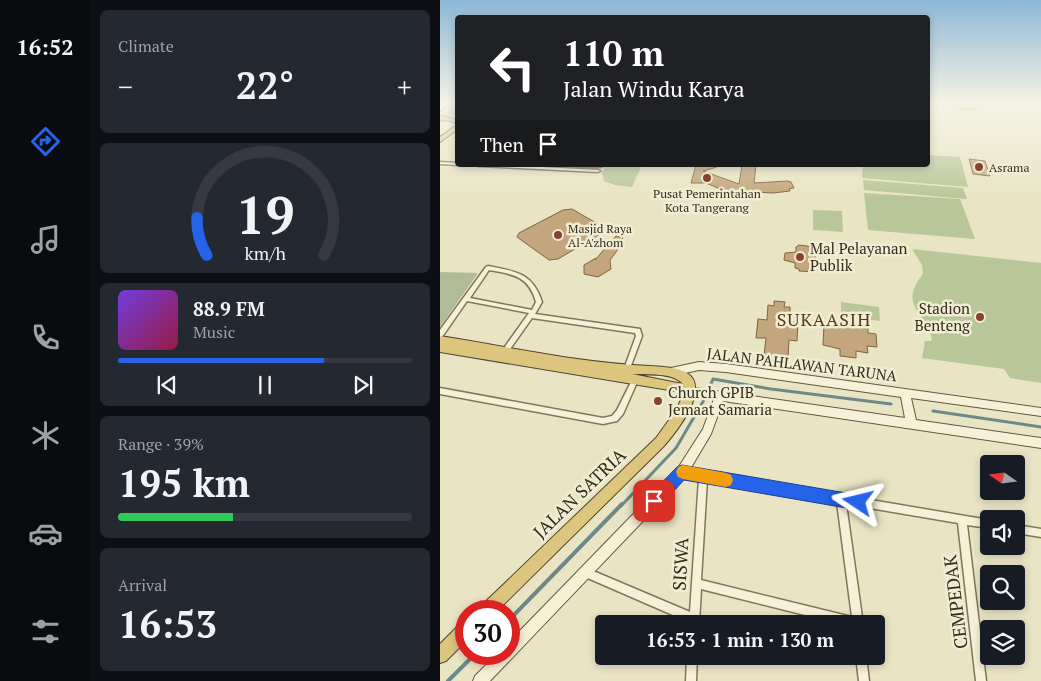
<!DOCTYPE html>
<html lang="en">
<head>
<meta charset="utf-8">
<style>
  body { margin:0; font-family:"PT Serif",serif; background:#242831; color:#f1f3f6; height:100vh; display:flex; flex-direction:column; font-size:19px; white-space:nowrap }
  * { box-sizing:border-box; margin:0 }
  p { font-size:16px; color:#9ea1a6 }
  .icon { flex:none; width:28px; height:28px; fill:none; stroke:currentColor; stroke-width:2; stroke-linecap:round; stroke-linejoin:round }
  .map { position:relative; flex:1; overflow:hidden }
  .sheet { display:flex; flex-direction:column; gap:10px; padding:10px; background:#0d0f14; width:350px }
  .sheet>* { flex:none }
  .banner { position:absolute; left:15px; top:15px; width:475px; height:152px; border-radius:5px; box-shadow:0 2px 8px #0003; background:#202124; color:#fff; overflow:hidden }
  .needle { width:32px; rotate:284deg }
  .fabs { position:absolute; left:540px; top:455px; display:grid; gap:10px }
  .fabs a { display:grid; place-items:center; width:45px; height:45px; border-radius:5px; background:#171b24; box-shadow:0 2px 8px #0003; font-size:25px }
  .speed { position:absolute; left:15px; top:600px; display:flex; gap:10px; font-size:25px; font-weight:700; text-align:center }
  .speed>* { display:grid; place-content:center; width:65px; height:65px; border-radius:50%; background:#171b24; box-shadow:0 2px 8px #0003; line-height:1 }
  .speed .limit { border:8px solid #d22; background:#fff; color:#111 }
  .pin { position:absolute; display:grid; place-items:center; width:42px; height:42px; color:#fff; margin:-21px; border-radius:10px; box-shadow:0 2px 8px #0006 }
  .me { position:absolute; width:55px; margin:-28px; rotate:280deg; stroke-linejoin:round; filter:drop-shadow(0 0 4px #0008) }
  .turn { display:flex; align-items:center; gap:18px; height:105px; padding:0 25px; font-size:22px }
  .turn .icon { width:65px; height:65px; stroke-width:2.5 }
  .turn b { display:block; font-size:35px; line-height:42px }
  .then { display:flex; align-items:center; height:48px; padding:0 25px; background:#0003; gap:10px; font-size:19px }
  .big { font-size:38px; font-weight:700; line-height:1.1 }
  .sheet .card { flex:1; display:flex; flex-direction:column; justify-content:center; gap:8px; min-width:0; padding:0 18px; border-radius:8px; background:#242831 }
  .sheet .dial { align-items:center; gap:0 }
  .dial svg { height:130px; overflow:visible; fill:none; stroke:#363941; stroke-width:7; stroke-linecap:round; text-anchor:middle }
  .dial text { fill:#f1f3f6; stroke:none }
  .song { display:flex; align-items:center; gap:15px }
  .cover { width:60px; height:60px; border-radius:8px; background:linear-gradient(135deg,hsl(260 70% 55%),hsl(340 70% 35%)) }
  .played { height:5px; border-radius:2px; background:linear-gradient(90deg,#2563eb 70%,#363941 70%) }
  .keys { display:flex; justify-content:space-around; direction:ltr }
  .heat { display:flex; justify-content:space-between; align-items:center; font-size:28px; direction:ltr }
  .charge { height:8px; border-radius:4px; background:linear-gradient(90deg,#34c759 39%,#363941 0) }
  .trip { position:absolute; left:155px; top:615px; width:290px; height:50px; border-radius:5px; background:#171b24; box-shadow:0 2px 8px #0003; font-weight:700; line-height:50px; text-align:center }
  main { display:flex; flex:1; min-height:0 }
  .tab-bar { display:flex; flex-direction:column; width:90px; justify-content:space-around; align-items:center; background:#090b0e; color:#9ea1a6 }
  .tab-bar .icon { width:35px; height:35px }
  .tab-bar .on { color:#2563eb }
  .tab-bar b { font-size:22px; color:#f1f3f6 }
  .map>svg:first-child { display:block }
</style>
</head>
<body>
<main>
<nav class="tab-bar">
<b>16:52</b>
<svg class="icon on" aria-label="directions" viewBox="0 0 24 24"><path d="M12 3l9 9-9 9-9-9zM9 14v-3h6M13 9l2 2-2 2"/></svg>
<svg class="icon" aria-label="music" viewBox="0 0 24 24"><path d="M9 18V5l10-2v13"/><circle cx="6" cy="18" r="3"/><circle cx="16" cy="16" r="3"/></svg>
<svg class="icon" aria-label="phone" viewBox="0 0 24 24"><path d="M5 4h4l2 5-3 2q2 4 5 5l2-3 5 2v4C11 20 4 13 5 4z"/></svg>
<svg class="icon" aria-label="climate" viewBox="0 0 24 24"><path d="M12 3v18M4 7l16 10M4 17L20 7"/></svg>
<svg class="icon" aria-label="car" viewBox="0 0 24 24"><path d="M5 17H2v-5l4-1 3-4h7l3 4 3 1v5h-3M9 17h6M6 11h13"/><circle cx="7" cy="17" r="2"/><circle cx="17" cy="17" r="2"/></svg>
<svg class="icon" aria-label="filters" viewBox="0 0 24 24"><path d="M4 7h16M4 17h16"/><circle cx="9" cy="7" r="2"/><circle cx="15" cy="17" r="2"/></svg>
</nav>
<section class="sheet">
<div class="card"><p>Climate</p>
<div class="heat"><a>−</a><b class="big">22°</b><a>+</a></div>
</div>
<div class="card dial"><svg viewBox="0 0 100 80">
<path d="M14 69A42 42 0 1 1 86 69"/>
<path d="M14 69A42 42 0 0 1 8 46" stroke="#2563eb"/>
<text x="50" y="56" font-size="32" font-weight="700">19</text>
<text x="50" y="72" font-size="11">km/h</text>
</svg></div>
<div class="card">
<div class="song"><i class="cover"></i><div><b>88.9 FM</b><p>Music</p></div></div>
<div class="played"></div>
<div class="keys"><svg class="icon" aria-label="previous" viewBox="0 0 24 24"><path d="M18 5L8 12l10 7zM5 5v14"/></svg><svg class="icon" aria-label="pause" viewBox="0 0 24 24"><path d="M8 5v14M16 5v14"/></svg><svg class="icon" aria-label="next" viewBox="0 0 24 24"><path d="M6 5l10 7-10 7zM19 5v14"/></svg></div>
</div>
<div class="card"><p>Range · 39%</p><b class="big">195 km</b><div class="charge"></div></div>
<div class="card"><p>Arrival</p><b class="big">16:53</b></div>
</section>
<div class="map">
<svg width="601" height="681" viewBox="0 0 601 681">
  <rect width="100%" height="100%" fill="#e9e4c4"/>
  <path fill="#b9c699" d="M 488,155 L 520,157 L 528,187 L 422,178 L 423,165 L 488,165 Z
    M 166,165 L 202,165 L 192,187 L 175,185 L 164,181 L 162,173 Z
    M 423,180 L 523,188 L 527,199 L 424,190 Z
    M 424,193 L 520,199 L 535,239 L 428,230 Z
    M 373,210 L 402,211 L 403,232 L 373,230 Z
    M 472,249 L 601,263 L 601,383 L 570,378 L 564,369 L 482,358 L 485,341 L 492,341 C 489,313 456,307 483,274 L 482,265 Z
    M 401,302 L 439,307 L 440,321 L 401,316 Z"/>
  <path fill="#b1bb97" d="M 0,272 L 38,273 L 0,327 Z"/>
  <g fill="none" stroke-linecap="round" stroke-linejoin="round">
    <path stroke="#6d8987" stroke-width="3" d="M 493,411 L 601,427
      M 181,506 L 236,448 L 264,400 L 273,379 L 331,389 L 451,404"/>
    <path stroke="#6d8987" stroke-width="4" d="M 69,620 L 182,504
      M 8,681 L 35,654"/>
    <path fill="#a5bcb9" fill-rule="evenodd" d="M 15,106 L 18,106 L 18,112 L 0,123 L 0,117 Z"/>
  </g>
  <path fill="#c3a67d" stroke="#7e6545" d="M 510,103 L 550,103 L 534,110 L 524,110 Z
    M 529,159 L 545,161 L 550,176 L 533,174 Z
    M 256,165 L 276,165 L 277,167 L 263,171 L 299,184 L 302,165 L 316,165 L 314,183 L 347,181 L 351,182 L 354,188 L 349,189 L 350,191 L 333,193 L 313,192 L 313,194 L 285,191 L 266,183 L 251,183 Z
    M 132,209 L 163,227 L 162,233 L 118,259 L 109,260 L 77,237 L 79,233 L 123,210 Z
    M 176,236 L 183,238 L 179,243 L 182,244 L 170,260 L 171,269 L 158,277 L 144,274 L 144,265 L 156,258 L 155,260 Z
    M 359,245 L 375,247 L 375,272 L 359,271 L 359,269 L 355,268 L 355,263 L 344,260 L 345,253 L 356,252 L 356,247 Z
    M 334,301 L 345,302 L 344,307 L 350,307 L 350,322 L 358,322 L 357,341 L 349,340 L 348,357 L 342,356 L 342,361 L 330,360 L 330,355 L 324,355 L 326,338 L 316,338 L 318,319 L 327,320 L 328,305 L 334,306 Z
    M 393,323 L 428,326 L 428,333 L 436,334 L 437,347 L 427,346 L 428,353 L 416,351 L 416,358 L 400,356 L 400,349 L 383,345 L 384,325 L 393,326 Z"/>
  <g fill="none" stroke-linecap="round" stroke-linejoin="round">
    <g stroke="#81765c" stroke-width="3">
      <path id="minor" d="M 0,162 L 18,163 L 18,165 L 19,165 L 18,165 L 0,164 Z
        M 36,165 L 62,165 L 158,170 L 160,171 L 158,172 L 38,166 Z
        M 133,165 L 162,165 L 163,166 L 161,167 L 135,166 Z
        M 48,266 C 75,271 93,273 102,302 L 95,314 L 200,329 L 202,336 L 189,371 L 187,372 L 185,371 L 184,369 L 196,336 L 195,333 L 92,318 L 68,352 L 64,352 L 63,350 L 64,348 L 89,313 L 27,301 L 2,337 L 0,337 L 0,330 L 46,267 ZM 49,270 C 73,274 89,276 96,302 L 92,310 L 30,298 Z
        M 195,377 L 197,378 L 198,380 L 183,414 L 177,421 L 163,424 L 0,394 L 0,388 L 163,418 L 172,416 L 177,410 L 193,378 Z
        M 242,468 L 549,520 L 549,528 L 527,525 L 546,681 L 536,681 L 518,523 L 406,504 L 423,624 L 401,624 L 261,589 L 259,624 L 249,624 L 249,622 L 143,576 L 141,573 L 143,570 L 146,568 L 250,612 L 259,479 L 239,475 L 238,472 L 239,469 ZM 267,480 L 397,502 L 412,617 L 261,580 Z
        M 576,525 L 601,529 L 601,537 L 576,533 Z
        M 247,656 L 257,656 L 256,681 L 246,681 Z
        M 416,656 L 426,656 L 429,681 L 419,681 Z"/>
    </g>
    <g stroke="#63573f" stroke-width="2">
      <path id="secondary" d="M 259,362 L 286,364 L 601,408 L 601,416 L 471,398 L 476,420 L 601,438 L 601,448 L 283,401 L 271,434 L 246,476 L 50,681 L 33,681 L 35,676 L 57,654 L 69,654 L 69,642 L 238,468 L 263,429 L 274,399 L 255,396 L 249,398 L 246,397 L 244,394 L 246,391 L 255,388 L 465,418 L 461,397 L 286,372 L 259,370 L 231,376 L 228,375 L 226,372 L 228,369 L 231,368 Z"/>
    </g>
    <g stroke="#504430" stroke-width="2">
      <path id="primary" d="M 5,103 L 11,103 L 0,111 L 0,106 Z"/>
    </g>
    <g stroke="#504430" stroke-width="2">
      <path id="trunk" d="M 0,116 L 18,120 L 18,124 L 11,121 L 0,120 Z
        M 18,124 L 18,129 L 0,142 L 0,137 Z
        M 0,336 C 70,347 140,363 210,366 C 223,367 246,367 253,379 C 263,398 236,432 224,446 L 57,611 L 38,611 L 41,606 L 216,438 L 237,409 L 243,395 L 241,393 L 235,391 L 0,352 L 0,344 L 15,346 L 0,344 ZM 192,374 C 207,375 233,372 243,384 Z
        M 26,622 L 26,641 L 6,661 L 0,663 L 0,644 L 20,624 Z"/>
    </g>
    <use href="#minor" fill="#f5f0d6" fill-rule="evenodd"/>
    <use href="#secondary" fill="#f5f0d6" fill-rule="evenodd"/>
    <use href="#primary" fill="#e9dd9f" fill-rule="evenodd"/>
    <use href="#trunk" fill="#dcc67e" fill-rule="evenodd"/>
  </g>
  <linearGradient id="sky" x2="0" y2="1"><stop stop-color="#8db7d5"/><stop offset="0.52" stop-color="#f5f3e4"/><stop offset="1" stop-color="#f5f3e4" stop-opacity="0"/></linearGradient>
  <rect width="601" height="198" fill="url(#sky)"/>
  <path fill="#2563eb" stroke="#184099" d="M 242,465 L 418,495 L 423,497 L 426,502 L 423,507 L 418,510 L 244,480 L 220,506 L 214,508 L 209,506 L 207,501 L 209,496 L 237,467 Z"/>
  <path fill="#f59e0b" d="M 243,465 L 286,473 L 291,475 L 293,480 L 291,485 L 286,487 L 243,479 L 238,477 L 236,472 L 238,467 Z"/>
  <g fill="#8a4032" stroke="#f1edd2" stroke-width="2">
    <circle cx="539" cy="167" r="5"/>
    <circle cx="267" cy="178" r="5"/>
    <circle cx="118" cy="235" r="5"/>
    <circle cx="360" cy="257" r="5"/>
    <circle cx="540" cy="317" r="5"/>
    <circle cx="218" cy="401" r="5"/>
  </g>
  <g text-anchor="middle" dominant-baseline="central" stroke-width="5" stroke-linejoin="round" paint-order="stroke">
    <g font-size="12" fill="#332c1f" stroke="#f1edd2" text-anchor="start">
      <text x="549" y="167">Asrama</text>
      <text x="267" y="193" text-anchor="middle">Pusat Pemerintahan<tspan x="267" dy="14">Kota Tangerang</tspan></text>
      <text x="128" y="228">Masjid Raya<tspan x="128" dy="14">Al-A'zhom</tspan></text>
    </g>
    <g font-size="15" fill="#332c1f" stroke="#f1edd2" text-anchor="start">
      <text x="370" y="248">Mal Pelayanan<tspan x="370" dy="17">Publik</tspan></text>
      <text x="530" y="308" text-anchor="end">Stadion<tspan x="530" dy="17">Benteng</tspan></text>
      <text x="228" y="392">Church GPIB<tspan x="228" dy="17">Jemaat Samaria</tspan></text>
    </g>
    <g font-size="15" fill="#332c1f" stroke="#f1edd2">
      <text transform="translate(362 364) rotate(7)">JALAN PAHLAWAN TARUNA</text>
    </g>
    <g font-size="18" letter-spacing="1" fill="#5b3723" stroke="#f1edd2">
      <text x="384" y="319">SUKAASIH</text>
    </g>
    <g font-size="18" fill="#332c1f" stroke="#f1edd2">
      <text transform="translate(139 493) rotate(-44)">JALAN SATRIA</text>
      <text transform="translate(240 564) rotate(-87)">SISWA</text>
      <text transform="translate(515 602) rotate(-97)">CEMPEDAK</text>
    </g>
  </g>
</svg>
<div class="fabs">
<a><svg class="needle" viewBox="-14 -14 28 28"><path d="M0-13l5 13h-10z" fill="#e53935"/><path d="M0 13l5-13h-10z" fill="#9ea1a6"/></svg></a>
<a><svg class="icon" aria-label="sound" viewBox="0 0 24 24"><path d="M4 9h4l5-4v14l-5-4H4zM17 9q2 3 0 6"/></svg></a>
<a><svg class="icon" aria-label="search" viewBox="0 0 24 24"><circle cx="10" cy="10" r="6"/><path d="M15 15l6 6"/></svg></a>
<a><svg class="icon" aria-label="layers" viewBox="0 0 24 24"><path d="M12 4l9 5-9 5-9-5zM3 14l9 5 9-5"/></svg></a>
</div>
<div class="speed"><div class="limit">30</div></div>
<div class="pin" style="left:214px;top:501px;background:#d93025"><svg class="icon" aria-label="arrive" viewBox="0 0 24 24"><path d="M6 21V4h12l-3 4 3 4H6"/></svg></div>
<svg class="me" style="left:418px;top:502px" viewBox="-20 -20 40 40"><path d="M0-17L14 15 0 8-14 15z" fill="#2563eb" stroke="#fff" stroke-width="4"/></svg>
<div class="trip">16:53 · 1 min · 130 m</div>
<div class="banner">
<div class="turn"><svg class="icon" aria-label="left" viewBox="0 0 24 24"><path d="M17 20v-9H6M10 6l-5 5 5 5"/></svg><div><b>110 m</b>Jalan Windu Karya</div></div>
<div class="then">Then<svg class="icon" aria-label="arrive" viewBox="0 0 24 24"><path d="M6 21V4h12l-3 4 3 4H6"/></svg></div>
</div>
</div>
</main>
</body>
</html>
